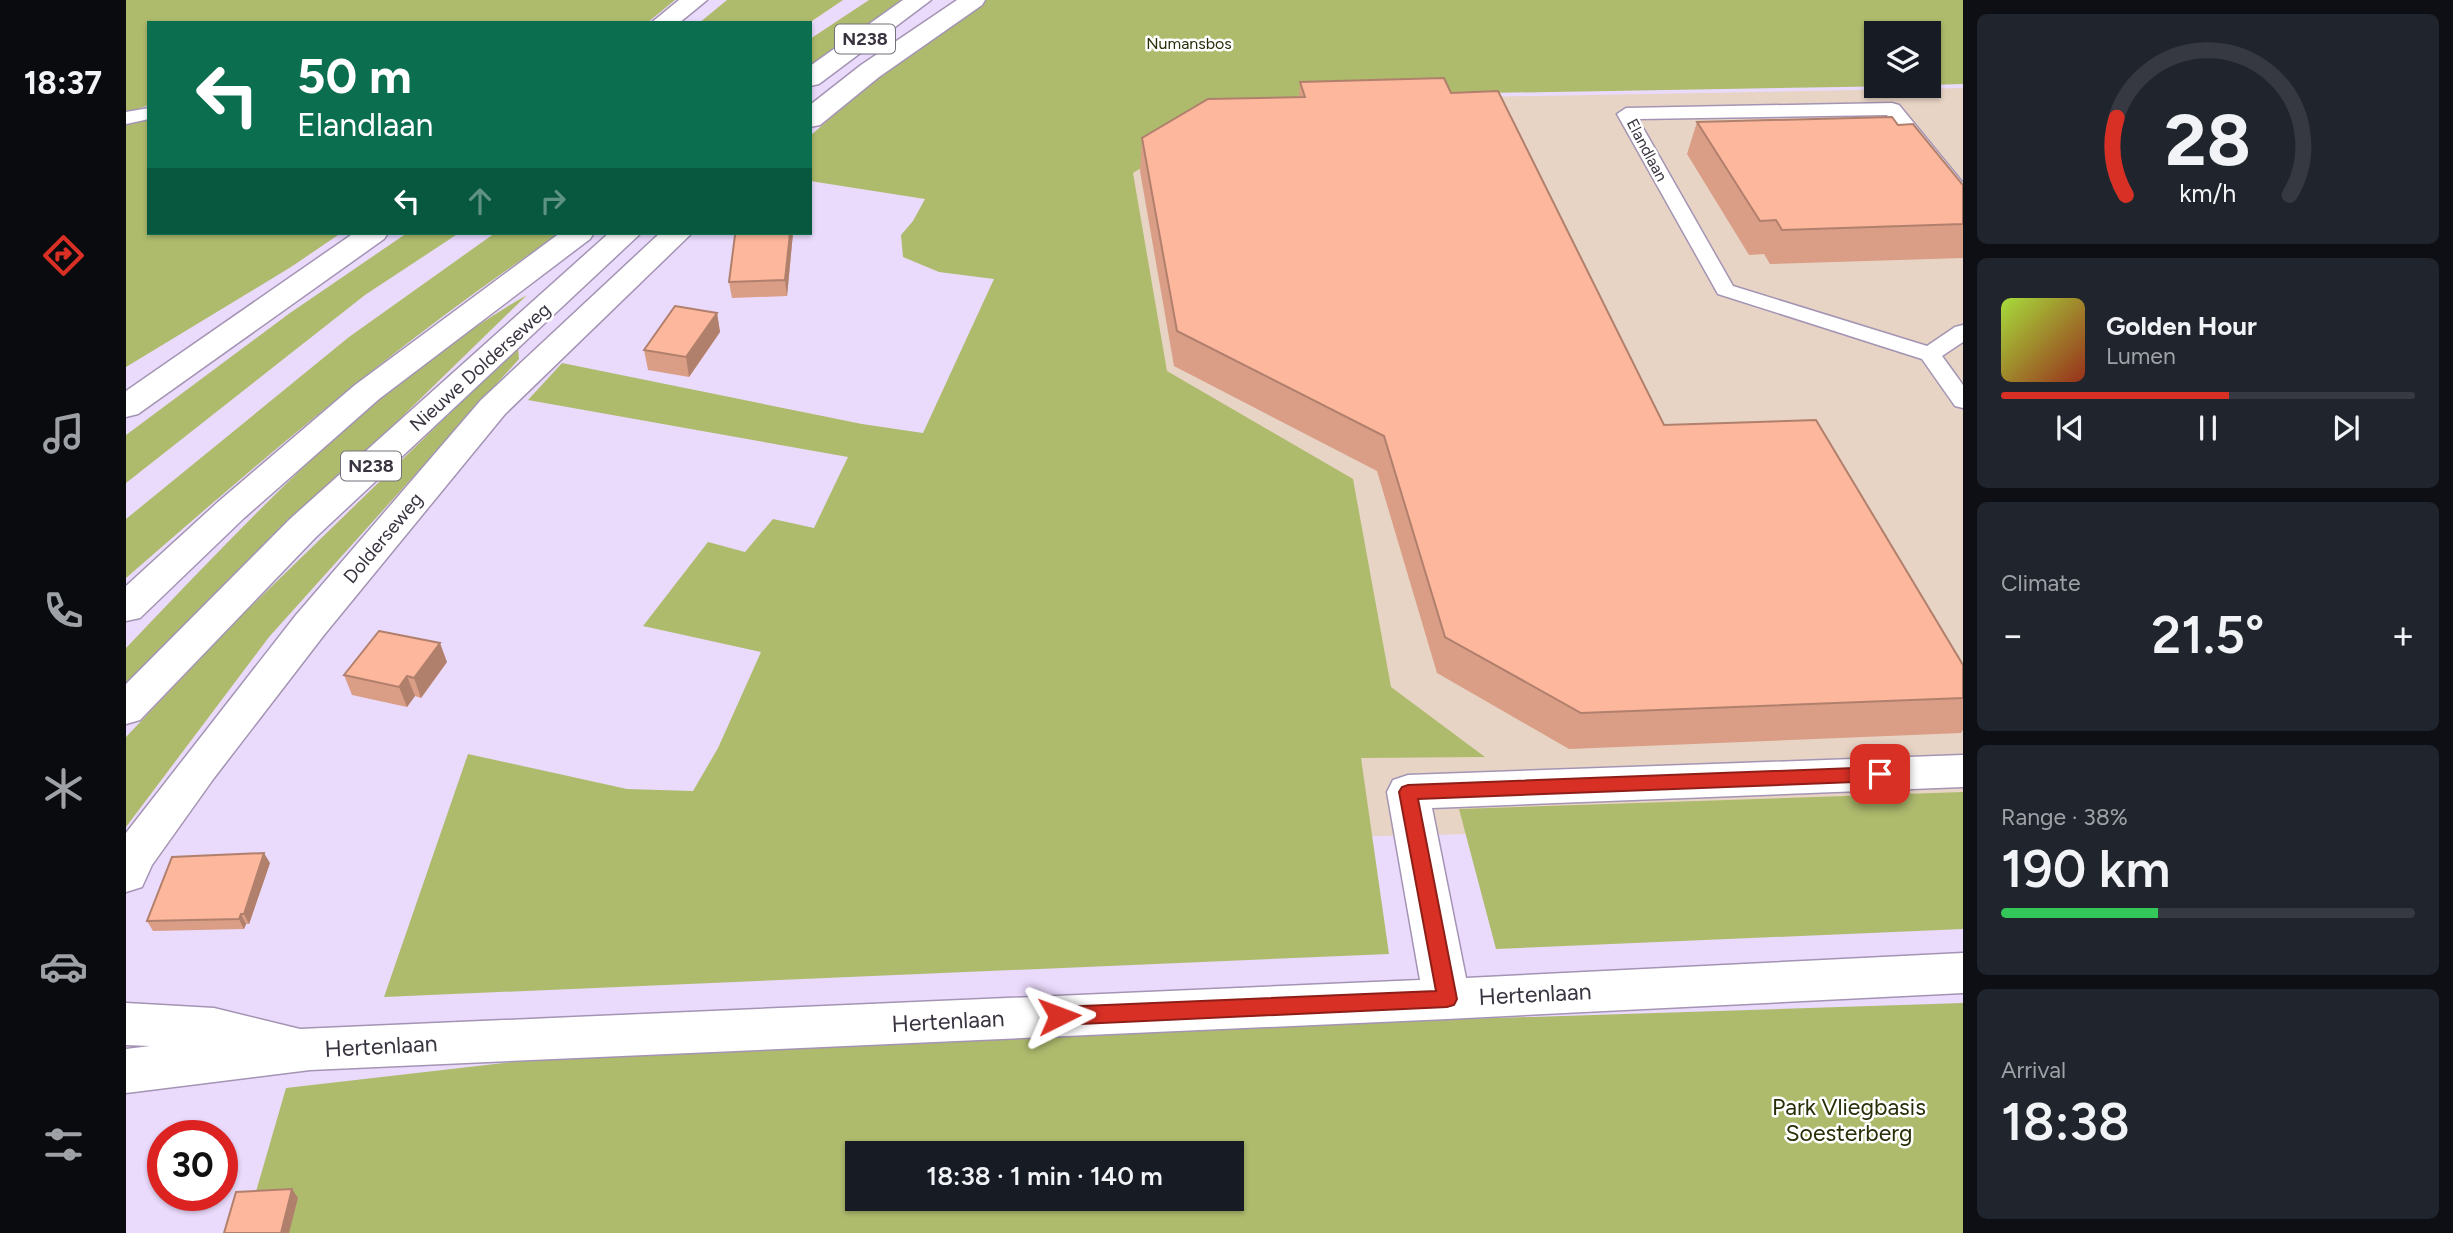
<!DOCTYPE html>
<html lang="en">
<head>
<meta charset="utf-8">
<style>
  body { margin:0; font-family:Figtree,sans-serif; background:#20242c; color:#f1f3f6; height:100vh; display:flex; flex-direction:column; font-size:26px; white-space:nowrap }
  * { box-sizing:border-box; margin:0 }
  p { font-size:23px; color:#9ea1a6 }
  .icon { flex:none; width:38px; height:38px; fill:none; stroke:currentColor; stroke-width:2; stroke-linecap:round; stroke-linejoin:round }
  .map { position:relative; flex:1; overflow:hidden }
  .details { display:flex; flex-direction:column; gap:14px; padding:14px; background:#0d0f14; width:490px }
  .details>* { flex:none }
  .hud { position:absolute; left:21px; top:21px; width:665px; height:214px; border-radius:0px; box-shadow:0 2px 5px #0004; background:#0b6e4f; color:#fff; overflow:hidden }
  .controls { position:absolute; left:1738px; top:21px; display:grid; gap:14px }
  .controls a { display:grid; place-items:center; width:77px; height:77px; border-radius:0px; background:#171b24; box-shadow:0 2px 5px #0004; font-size:35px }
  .speed { position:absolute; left:21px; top:1120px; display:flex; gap:14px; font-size:35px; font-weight:700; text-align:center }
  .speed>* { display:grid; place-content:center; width:91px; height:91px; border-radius:50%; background:#171b24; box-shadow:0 2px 5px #0004; line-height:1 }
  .speed .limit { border:10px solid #d22; background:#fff; color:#111 }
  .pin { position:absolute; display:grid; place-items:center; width:60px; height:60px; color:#fff; margin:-30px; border-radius:14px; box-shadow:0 4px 10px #0006 }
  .me { position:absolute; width:77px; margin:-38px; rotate:87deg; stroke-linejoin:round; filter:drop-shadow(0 0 5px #0008) }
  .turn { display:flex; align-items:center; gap:24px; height:147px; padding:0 35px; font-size:32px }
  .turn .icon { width:91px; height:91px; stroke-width:2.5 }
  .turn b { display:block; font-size:49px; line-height:60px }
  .lanes { display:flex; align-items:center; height:66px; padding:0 35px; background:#0003; justify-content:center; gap:35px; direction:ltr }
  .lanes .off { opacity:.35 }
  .big { font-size:52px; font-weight:600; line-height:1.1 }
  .details .widget { flex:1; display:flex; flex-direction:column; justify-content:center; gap:10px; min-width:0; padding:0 24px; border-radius:10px; background:#20242c }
  .details .dial { align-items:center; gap:0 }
  .dial svg { height:182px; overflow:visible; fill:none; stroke:#363941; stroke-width:7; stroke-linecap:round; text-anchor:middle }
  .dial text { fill:#f1f3f6; stroke:none }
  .song { display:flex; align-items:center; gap:21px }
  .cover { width:84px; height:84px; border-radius:10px; background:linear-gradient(135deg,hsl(80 70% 55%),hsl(10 70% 35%)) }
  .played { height:7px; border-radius:4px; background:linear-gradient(90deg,#d93025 55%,#363941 55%) }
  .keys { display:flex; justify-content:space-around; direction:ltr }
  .heat { display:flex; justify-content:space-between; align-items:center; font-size:38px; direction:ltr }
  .charge { height:10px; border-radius:5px; background:linear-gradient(90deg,#34c759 38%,#363941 0) }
  .trip { position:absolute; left:719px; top:1141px; width:399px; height:70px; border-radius:0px; background:#171b24; box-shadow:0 2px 5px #0004; font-weight:600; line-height:70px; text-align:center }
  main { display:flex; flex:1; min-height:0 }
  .tabs { display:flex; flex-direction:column; width:126px; justify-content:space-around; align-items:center; background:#090b0e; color:#9ea1a6 }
  .tabs .icon { width:49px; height:49px }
  .tabs .selected { color:#d93025 }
  .tabs b { font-size:32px; color:#f1f3f6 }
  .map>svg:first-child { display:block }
</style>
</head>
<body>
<main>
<nav class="tabs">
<b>18:37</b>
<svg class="icon selected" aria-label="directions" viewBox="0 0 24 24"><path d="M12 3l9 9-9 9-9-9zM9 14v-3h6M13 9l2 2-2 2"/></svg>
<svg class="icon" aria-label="music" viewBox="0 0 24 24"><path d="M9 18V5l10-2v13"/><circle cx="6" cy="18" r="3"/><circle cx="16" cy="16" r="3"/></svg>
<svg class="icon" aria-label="phone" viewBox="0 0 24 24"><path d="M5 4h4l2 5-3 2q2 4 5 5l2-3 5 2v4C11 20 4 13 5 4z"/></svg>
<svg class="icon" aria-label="climate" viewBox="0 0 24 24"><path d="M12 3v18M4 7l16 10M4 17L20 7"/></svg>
<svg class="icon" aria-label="car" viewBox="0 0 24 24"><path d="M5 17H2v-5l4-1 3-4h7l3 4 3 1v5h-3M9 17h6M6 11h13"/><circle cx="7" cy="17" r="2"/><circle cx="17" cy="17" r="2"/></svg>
<svg class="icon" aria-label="filters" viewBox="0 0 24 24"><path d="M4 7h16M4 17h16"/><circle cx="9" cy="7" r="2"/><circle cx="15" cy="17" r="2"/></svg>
</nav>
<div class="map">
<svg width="1837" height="1233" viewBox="0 0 1837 1233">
  <rect width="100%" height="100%" fill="#eadafc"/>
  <path fill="#e8d4c5" d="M 1837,88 L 1837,823 L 1116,839 L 999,172 L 1075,116 L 1352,97 Z"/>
  <path fill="#aebb6d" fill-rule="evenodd" d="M 0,0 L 549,0 L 521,23 L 23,23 L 23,105 L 0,113 Z
    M 601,0 L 717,0 L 683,23 L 573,23 Z
    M 743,0 L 783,0 L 684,67 L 684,39 Z
    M 855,0 L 1837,0 L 1837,84 L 1803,85 L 1802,33 L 1750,33 L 1750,86 L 1776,86 L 1302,94 L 1078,130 L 1007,173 L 1041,371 L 1227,479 L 1265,687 L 1359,757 L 1235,758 L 1263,954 L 258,997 L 342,754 L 501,789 L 567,791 L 592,748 L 635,652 L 517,626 L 582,542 L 619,552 L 647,519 L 688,528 L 722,457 L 402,400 L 436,363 L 736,424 L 797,433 L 868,279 L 813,272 L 777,257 L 775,235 L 787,221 L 799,199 L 684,181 L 684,136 L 749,79 L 794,50 Z
    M 23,120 L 23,233 L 215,233 L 165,267 L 0,367 L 0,125 Z
    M 281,233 L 333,233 L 239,295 L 0,483 L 0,435 L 164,313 Z
    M 369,233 L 435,233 C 281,335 140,456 0,578 L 0,519 L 223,337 Z
    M 401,295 L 133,556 L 0,692 L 0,648 C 123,520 246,384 401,295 Z
    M 392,347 L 393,359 L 143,637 L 0,827 L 0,737 L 108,623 Z
    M 1837,792 L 1837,929 L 1370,949 L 1333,809 Z
    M 1837,1003 L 1837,1233 L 118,1233 L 160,1088 L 533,1045 ZM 732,1153 L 1106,1153 L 1106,1199 L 732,1199 Z"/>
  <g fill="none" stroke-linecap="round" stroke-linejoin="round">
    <g stroke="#a494b3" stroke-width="3">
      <path id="lane" d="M 1766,103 L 1773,105 L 1837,183 L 1837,202 L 1830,200 L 1761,115 L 1512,119 L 1607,286 L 1801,346 L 1829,327 L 1837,325 L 1837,342 L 1816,356 L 1837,385 L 1837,408 L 1829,406 L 1796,359 L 1592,294 L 1491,114 L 1500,108 Z
        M 23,108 L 23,119 L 0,124 L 0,112 Z"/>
    </g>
    <g stroke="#a494b3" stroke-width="3">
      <path id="street" d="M 831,0 L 859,0 L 856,5 L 753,77 L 694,125 L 684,127 L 684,105 L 735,65 Z
        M 534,233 L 566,233 L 379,414 L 198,635 L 88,778 L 26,865 L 16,887 L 0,892 L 0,833 L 170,615 L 355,400 Z
        M 1837,755 L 1837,787 L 1306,808 L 1340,978 L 1837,953 L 1837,993 L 1321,1019 L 184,1070 L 0,1093 L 0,1049 L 24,1046 L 0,1045 L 0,1003 L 88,1008 L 174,1029 L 1294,980 L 1261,792 L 1267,780 L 1282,775 Z"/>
    </g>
    <g stroke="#a494b3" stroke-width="3">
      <path id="secondary" d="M 553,0 L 581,0 L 553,23 L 525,23 Z
        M 228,233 L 262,233 L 258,239 L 12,414 L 0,417 L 0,391 Z"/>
    </g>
    <g stroke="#a494b3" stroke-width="3">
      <path id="primary" d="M 777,0 L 805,0 L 693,84 L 684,86 L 684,66 Z
        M 434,233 L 468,233 L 464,239 L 253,399 L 118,518 L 14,618 L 0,621 L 0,586 L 92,502 L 229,385 Z
        M 483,233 L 515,233 L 190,537 L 14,720 L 0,724 L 0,684 L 164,519 Z"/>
    </g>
    <use href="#lane" fill="#fff" fill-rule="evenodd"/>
    <use href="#street" fill="#fff" fill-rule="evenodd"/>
    <use href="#secondary" fill="#fff" fill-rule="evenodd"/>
    <use href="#primary" fill="#fff" fill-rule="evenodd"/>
  </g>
  <path fill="#da9d86" d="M 1174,82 L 1325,93 L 1538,425 L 1837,665 L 1837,730 L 1835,733 L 1443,749 L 1311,673 L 1251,471 L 1048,366 L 1014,171 L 1016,138 L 1173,97 Z
    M 1571,122 L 1772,125 L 1837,185 L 1837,258 L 1644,264 L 1638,254 L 1623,255 L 1561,154 Z
    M 667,233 L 661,296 L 606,298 L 603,282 Z
    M 591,313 L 594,332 L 563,377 L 522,370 L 518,350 Z
    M 321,662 L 295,698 L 289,696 L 281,707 L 226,695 L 218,675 Z
    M 144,863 L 123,924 L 120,924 L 118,929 L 27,931 L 21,921 Z"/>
  <path fill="#b1806d" d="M 664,233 L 667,233 L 661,296 L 659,280 Z
    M 591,313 L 594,332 L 563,377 L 560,357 Z
    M 314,643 L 321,662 L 295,698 L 288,678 Z
    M 281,676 L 289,696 L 281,707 L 273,687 Z
    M 138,853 L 144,863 L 123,924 L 118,914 Z
    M 115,914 L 120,924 L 118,929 L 113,919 Z
    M 166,1189 L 172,1198 L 163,1233 L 155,1233 Z"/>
  <path fill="#fdb79c" stroke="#b1806d" stroke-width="2" d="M 1318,78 L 1325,93 L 1372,91 L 1538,425 L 1690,420 L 1837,665 L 1837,698 L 1455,713 L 1319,637 L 1258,436 L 1051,331 L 1016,138 L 1082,99 L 1179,97 L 1174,82 Z
    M 1766,117 L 1772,125 L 1787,124 L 1837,185 L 1837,224 L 1656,230 L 1650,220 L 1634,221 L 1571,122 Z
    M 610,233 L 664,233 L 659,280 L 603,282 L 609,235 Z
    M 549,306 L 591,313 L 560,357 L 518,350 Z
    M 253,631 L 314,643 L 288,678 L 281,676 L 273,687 L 218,675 Z
    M 138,853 L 118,914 L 115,914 L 113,919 L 21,921 L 46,857 Z
    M 166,1189 L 155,1233 L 98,1233 L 110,1192 Z"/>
  <path fill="#d93025" stroke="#8d1f18" stroke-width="2" d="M 1754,767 L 1760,769 L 1762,774 L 1760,779 L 1754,781 L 1292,799 L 1331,999 L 1328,1005 L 1321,1007 L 933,1025 L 926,1022 L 923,1016 L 926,1010 L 933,1007 L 1310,991 L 1273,792 L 1276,787 L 1282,785 Z"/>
  <g text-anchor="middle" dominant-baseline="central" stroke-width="5" stroke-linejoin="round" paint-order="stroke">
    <g font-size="16" fill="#292e08" stroke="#fff">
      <text x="1063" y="43">Numansbos</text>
    </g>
    <g font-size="16" fill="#3a3441" stroke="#fff">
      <text transform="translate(1521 150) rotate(62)">Elandlaan</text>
    </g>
    <g fill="#fff" stroke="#75717a" stroke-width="2">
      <rect x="709" y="24.5" width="60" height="29" rx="5"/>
      <rect x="215" y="451.5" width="60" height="29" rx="5"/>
    </g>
    <g font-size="18" font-weight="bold" fill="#3a3441">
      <text x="739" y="39">N238</text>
      <text x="245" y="466">N238</text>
    </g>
    <g font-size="19" fill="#3a3441" stroke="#fff">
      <text transform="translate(354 367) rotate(-42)">Nieuwe Dolderseweg</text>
      <text transform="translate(257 538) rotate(-50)">Dolderseweg</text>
    </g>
    <g font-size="23" fill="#3a3441" stroke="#fff">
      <text transform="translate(1409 994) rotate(-3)">Hertenlaan</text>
      <text transform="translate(822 1021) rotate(-3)">Hertenlaan</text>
      <text transform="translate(255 1046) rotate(-3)">Hertenlaan</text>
    </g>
    <g font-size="23" fill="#292e08" stroke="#fff">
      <text x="1723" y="1107">Park Vliegbasis<tspan x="1723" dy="26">Soesterberg</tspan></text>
    </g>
  </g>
</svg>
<div class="controls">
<a><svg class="icon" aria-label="layers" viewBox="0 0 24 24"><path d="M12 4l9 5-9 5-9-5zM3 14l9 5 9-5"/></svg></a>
</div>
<div class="speed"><div class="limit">30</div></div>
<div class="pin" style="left:1754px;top:774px;background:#d93025"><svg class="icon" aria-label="arrive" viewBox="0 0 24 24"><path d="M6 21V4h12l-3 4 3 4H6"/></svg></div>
<svg class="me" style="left:933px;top:1016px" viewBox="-20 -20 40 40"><path d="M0-17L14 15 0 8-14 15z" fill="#d93025" stroke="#fff" stroke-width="4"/></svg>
<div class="trip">18:38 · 1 min · 140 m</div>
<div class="hud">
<div class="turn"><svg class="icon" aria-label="left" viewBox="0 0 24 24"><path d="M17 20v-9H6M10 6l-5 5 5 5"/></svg><div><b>50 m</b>Elandlaan</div></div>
<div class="lanes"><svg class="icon" aria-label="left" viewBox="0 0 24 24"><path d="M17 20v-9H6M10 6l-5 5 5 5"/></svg><svg class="icon off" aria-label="ahead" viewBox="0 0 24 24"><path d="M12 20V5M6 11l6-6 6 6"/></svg><svg class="icon off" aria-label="right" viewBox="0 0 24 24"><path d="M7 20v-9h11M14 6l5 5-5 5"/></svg></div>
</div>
</div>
<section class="details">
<div class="widget dial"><svg viewBox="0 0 100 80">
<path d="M14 69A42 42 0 1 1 86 69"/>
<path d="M14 69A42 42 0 0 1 10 35" stroke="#d93025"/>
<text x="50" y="56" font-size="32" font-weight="700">28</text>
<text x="50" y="72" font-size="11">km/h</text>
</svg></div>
<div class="widget">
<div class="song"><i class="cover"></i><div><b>Golden Hour</b><p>Lumen</p></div></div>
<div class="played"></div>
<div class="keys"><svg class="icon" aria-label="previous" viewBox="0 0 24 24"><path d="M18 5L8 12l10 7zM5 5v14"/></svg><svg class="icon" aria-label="pause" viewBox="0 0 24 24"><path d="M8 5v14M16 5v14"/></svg><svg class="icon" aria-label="next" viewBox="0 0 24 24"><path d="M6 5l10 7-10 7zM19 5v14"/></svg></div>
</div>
<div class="widget"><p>Climate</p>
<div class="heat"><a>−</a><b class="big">21.5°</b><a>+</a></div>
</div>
<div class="widget"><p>Range · 38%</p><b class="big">190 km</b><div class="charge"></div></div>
<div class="widget"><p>Arrival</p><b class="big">18:38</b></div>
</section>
</main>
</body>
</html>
